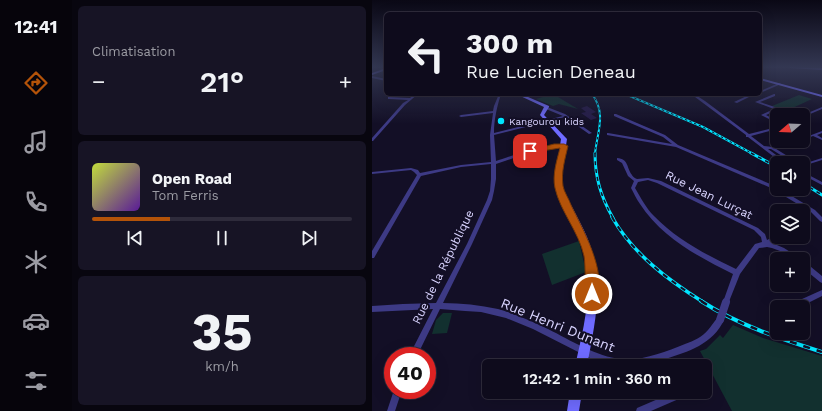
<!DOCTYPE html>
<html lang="fr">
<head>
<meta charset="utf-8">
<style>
  body { margin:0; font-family:"Work Sans",sans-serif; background:#171425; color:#f1f3f6; height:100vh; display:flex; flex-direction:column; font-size:15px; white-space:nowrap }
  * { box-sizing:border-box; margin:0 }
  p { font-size:13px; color:#9b9ba3 }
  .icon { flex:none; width:22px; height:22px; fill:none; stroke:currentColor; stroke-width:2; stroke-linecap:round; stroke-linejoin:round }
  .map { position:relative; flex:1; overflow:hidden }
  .side { display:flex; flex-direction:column; gap:6px; padding:6px; background:#08060f; width:300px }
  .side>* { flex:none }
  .banner { position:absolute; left:12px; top:12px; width:378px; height:84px; border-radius:6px; box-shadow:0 4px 16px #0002,0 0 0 1px #2e2b3b; background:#0e0b1c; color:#f1f3f6; overflow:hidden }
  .needle { width:26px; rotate:251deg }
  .controls { position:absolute; left:398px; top:108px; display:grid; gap:8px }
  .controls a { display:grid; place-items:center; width:40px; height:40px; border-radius:6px; background:#0e0b1c; box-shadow:0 4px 16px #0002,0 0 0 1px #2e2b3b; font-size:20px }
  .speed { position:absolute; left:12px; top:347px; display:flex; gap:8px; font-size:20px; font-weight:700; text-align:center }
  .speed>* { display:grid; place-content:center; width:52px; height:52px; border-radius:50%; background:#0e0b1c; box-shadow:0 4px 16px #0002,0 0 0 1px #2e2b3b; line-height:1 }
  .speed .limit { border:6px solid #d22; background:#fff; color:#111 }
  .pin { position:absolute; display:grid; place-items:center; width:34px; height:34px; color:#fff; margin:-17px; border-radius:8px; box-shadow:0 2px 6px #0006 }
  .me { position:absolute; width:44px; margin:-22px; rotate:0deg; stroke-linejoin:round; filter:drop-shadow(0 0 3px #0008) }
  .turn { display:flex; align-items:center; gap:14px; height:84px; padding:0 16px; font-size:18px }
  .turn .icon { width:52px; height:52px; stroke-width:2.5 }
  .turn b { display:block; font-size:28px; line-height:34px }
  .big { font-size:30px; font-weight:600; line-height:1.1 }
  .side .card { flex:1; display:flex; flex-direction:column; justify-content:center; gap:6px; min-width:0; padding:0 14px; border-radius:6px; background:#171425 }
  .side .dial { align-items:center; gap:0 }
  .dial b { font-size:52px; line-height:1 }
  .song { display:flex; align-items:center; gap:12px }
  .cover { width:48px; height:48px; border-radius:6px; background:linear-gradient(135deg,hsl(70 70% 55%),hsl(270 70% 35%)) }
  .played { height:4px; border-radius:2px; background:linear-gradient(90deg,#b45309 30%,#2e2b3b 30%) }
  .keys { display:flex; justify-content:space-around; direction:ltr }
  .heat { display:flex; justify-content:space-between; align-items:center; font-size:22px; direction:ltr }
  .trip { position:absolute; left:110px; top:359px; width:230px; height:40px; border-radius:6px; background:#0e0b1c; box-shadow:0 4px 16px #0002,0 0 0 1px #2e2b3b; font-weight:600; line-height:40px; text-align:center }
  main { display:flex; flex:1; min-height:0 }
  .tab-bar { display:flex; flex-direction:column; width:72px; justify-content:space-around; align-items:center; background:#06040b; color:#9b9ba3 }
  .tab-bar .icon { width:28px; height:28px }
  .tab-bar .on { color:#b45309 }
  .tab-bar b { font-size:18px; color:#f1f3f6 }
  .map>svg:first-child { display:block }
</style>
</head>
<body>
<main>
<nav class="tab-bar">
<b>12:41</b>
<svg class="icon on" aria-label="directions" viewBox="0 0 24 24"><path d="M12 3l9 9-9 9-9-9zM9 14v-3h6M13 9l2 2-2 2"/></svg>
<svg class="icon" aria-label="music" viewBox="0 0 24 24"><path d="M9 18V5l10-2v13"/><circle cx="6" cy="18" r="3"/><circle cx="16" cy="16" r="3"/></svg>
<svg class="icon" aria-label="phone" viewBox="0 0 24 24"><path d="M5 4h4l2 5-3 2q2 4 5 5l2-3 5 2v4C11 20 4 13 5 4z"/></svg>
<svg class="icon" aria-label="climate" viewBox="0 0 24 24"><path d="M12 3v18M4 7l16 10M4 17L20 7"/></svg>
<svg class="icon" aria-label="car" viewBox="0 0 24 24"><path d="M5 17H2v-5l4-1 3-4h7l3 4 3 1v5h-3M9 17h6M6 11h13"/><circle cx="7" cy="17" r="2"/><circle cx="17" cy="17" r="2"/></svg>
<svg class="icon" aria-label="filters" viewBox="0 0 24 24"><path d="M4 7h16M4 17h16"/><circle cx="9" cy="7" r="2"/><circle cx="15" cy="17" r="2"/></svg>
</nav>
<section class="side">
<div class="card"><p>Climatisation</p>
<div class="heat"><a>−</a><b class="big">21°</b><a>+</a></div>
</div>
<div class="card">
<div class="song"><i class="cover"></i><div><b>Open Road</b><p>Tom Ferris</p></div></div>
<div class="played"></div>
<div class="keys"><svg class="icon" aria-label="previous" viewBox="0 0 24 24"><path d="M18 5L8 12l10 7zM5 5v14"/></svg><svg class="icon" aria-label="pause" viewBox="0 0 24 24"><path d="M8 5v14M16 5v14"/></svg><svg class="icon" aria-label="next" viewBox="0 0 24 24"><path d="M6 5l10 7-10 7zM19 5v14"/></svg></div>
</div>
<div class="card dial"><b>35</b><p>km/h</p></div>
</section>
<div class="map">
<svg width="450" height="411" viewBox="0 0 450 411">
  <rect width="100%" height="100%" fill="#130f26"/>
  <path fill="#12302f" d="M 181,94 L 206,109 L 187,104 L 181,106 L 164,99 Z
    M 427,95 L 440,99 L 414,111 L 400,106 Z
    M 207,241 L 214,272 L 180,285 L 170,254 Z
    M 71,313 L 80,313 L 75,333 L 60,334 L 64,320 Z
    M 361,325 L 391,338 L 450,356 L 450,411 L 360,411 L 328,351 L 334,349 L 348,335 L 351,338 Z"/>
  <path fill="#241b47" d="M 215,106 L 224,112 L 219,114 L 225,118 L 219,120 L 209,113 L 214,112 L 209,108 Z"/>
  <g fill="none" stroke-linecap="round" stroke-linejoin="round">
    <path fill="#3d3a85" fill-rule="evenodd" d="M 0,76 L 14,79 L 14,81 L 0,78 Z
      M 407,83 L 409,84 L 388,93 L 388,91 Z
      M 43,94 L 46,94 L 33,105 L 1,141 L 0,141 L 0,138 L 31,103 L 36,100 L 17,99 L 16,99 L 16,97 L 38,98 Z
      M 127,94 L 129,94 C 125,107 122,119 122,133 L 191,116 L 174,109 L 173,108 L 175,107 L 193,114 L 220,133 L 217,134 L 193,117 L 122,135 L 124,161 C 139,156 181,140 195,146 L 193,147 L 182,147 L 159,152 L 124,164 L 124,179 L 122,191 L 120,200 L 100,244 L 71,303 C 89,303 108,305 126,309 C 143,314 160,321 176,329 C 198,340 225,357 249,359 C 271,361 293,352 313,344 C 322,341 330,337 336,330 C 340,326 343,319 348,316 L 351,318 L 352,320 C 341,344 316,352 293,359 L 296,366 L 288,366 L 286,362 L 267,366 L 241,366 L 231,363 L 218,358 L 161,329 L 134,318 L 109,312 L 93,311 L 68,309 L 45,356 L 37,356 L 61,309 L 0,312 L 0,306 L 31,304 L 64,303 L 95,244 L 115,200 L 118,191 L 119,179 L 119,164 L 89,167 L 49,176 L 2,258 L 0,258 L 0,251 L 45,175 L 42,172 L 39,170 L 0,174 L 0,172 L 39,168 L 46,170 L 48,173 L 89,165 L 119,162 L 118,135 L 121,113 L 89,117 L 87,116 L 89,115 L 121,111 L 122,106 Z
      M 319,94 L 322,94 L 333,101 L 377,134 L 405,127 L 405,129 L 379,136 L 392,146 L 401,147 L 417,157 L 417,159 L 415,159 L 399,149 L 396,149 L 415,163 L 410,163 L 376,137 L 374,137 L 374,135 Z
      M 379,94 L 381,95 L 365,103 L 362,102 Z
      M 402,94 L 403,94 L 403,96 L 388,102 L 406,108 L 422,115 L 417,115 L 405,110 L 394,115 L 405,121 L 405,123 L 389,115 L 402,109 L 383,102 Z
      M 450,107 L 450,109 L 431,117 L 431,115 Z
      M 242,114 L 244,114 L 293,135 L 306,145 L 403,186 L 405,187 L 405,189 L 408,189 L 443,210 L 450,217 L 450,222 L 448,221 L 439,212 L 399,188 L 304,147 L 235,135 L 235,133 L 236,133 L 300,144 L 291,137 L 242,116 Z
      M 450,131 L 450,133 L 445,135 L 450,138 L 450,140 L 441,136 L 436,138 L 434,137 Z
      M 245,158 C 257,159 254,167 260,175 C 260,176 264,179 265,179 L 276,178 L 289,181 L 386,228 L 393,234 L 395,240 L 405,235 L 405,237 L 408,237 L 407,239 L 400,243 L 412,248 L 426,257 L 427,259 L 419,259 L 408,251 L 400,248 L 395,247 L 387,248 L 368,274 L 356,304 L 354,305 L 352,304 L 351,302 L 361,274 C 327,257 290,238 268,204 C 264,199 262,193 259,188 L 262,181 L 256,176 L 250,163 L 245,160 ZM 276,180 L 285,183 L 382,230 L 389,237 L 390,242 L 383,244 L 364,269 C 335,255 305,240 282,216 C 274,208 269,198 263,188 L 266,182 Z
      M 450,158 L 450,160 L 431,166 L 431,164 Z
      M 431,172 L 450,182 L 450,185 L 431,175 Z
      M 431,261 L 433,262 L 450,276 L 450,283 L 448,282 L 431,268 Z
      M 450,290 L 450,296 L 436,303 L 436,306 L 435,308 L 433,309 L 431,308 L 431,307 L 430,306 L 429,301 L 430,299 Z
      M 22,390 L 30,390 L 23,411 L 15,411 Z
      M 300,392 L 309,392 L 310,395 L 309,398 L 279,411 L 264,411 L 265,408 L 300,393 Z"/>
    <path fill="#6f6bff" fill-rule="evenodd" d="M 417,67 L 450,68 L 450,70 L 418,68 Z
      M 14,68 L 14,70 L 0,75 L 0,73 Z
      M 388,78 L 450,95 L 450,97 L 388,80 Z
      M 144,94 L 149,94 L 177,106 L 177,107 L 172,115 L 195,139 L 189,178 L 190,187 C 199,207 211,225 218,245 C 233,284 222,327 215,366 L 203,366 C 212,327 223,284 210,245 C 203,225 192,207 184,187 L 183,178 L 189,139 L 168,115 L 172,107 Z
      M 198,392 L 210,392 L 207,411 L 195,411 Z"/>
    <g stroke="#00e5ff" stroke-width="2">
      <path id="rail-far3" d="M 220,94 C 235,114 225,132 223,154
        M 253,94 L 331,127 L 381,154"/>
    </g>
    <g stroke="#00e5ff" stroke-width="3">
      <path id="rail-far2" d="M 223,153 C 223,178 229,197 241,218
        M 379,153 L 405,167
        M 431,183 L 450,195"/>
    </g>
    <g stroke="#00e5ff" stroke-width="3.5">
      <path id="rail-far1" d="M 240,217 C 261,254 296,280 331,302"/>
    </g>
    <g stroke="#00e5ff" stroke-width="4">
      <path id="rail" d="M 329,301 C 366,325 409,339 450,352"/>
    </g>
    <use href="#rail-far3" stroke="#130f26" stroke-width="1" stroke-dasharray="2.5" stroke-linecap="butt"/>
    <use href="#rail-far2" stroke="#130f26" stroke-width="1.5" stroke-dasharray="4" stroke-linecap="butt"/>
    <use href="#rail-far1" stroke="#130f26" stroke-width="2" stroke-dasharray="5.5" stroke-linecap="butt"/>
    <use href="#rail" stroke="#130f26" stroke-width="2.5" stroke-dasharray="7" stroke-linecap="butt"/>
    <path stroke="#3d3a85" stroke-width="8" d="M 348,320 L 354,302"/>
  </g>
  <linearGradient id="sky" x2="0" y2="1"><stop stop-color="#0a0815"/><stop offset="0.54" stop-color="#333752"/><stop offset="1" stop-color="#333752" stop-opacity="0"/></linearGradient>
  <rect width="450" height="124" fill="url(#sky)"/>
  <path fill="#b45309" stroke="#753606" d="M 182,144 L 192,144 L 196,146 C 193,159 189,172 191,186 C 192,192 197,199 199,205 C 210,228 236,273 224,298 L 220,300 L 216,298 C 212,290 214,267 212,256 C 207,232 188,211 183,188 C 180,175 185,160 188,148 L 158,153 L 155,151 Z"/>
  <circle fill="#00e5ff" stroke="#130f26" stroke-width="1.5" cx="129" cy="121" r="4"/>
  <g text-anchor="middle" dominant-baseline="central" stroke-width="4" stroke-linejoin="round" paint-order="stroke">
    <g font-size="10" fill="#d9d4ff" stroke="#130f26" text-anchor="start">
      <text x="137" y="121">Kangourou kids</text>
    </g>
    <g font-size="12" fill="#d9d4ff" stroke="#130f26">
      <text transform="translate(337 195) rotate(26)">Rue Jean Lurçat</text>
      <text transform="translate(71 267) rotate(-64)">Rue de la République</text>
    </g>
    <g font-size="14" fill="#d9d4ff" stroke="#130f26">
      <text transform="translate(186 325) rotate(22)">Rue Henri Dunant</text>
    </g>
  </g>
</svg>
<div class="controls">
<a><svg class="needle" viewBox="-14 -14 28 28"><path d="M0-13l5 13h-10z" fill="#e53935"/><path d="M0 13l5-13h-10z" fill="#9b9ba3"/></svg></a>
<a><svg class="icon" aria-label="sound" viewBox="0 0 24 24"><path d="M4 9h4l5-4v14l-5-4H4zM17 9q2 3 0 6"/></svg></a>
<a><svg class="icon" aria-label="layers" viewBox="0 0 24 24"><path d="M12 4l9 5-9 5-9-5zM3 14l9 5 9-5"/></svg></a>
<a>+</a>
<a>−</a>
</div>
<div class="speed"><div class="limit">40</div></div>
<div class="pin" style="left:158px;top:151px;background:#d93025"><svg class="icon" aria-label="arrive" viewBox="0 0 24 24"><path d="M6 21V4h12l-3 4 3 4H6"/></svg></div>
<svg class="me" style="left:220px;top:294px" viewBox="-20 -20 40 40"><circle r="17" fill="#b45309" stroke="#fff" stroke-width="3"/><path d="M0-11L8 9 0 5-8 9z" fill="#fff"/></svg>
<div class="trip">12:42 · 1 min · 360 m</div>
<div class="banner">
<div class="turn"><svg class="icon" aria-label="left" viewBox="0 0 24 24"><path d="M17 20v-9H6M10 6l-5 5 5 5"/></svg><div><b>300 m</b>Rue Lucien Deneau</div></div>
</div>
</div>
</main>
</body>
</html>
